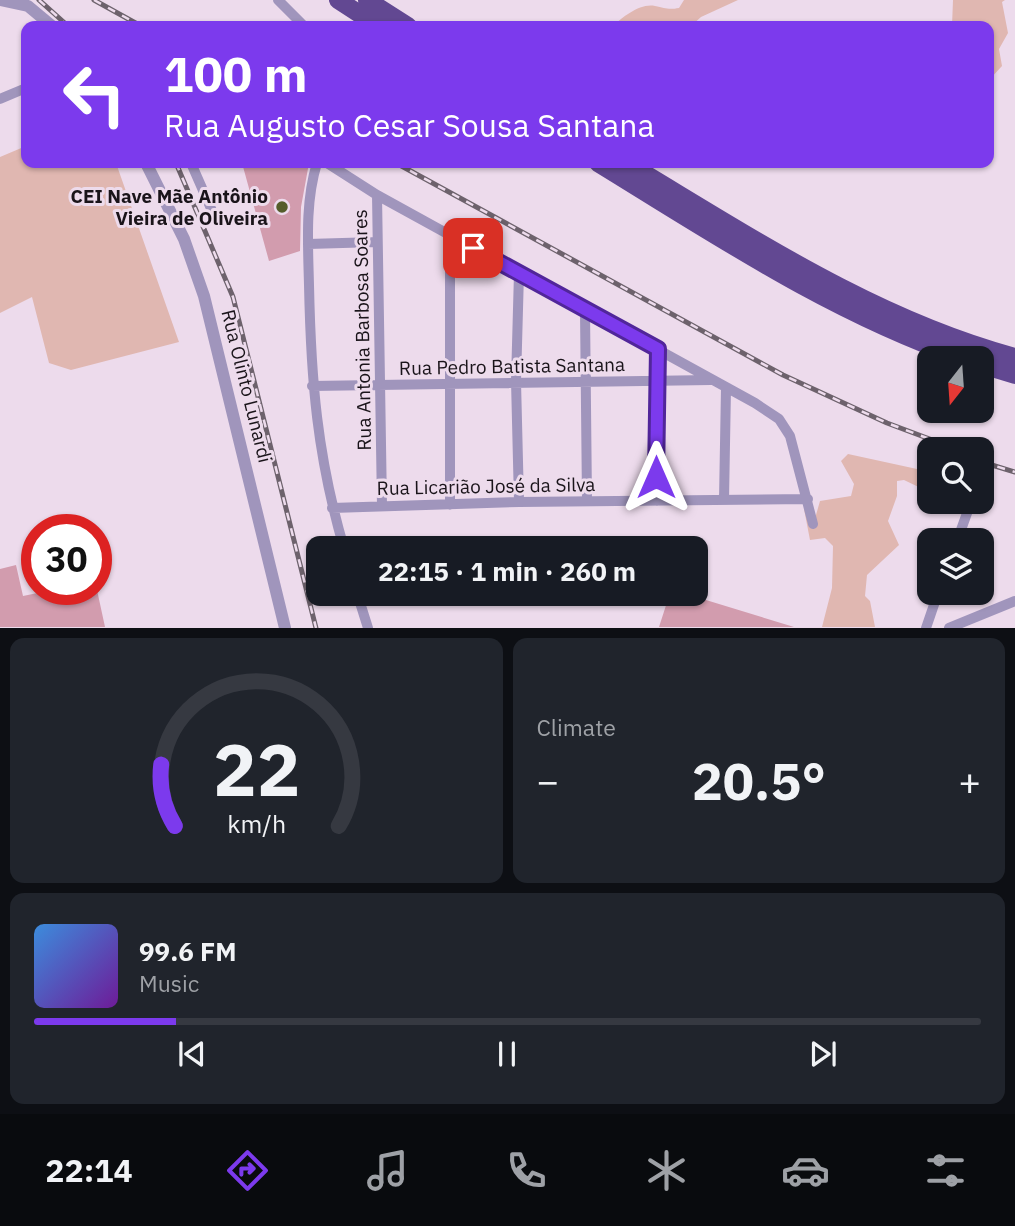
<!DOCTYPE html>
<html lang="en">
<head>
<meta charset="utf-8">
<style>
  body { margin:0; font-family:"IBM Plex Sans",sans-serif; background:#20242c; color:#f1f3f6; height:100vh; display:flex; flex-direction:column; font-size:26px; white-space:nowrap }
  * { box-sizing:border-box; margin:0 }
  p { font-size:23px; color:#9ea1a6 }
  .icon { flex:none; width:38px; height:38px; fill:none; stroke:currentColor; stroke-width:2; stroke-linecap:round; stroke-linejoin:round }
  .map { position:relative; height:628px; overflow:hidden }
  .side { display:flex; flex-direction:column; gap:10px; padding:10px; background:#0d0f14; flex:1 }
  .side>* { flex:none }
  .banner { position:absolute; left:21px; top:21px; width:973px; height:147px; border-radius:14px; box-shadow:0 2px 5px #0004; background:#7c3aed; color:#fff; overflow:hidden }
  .needle { width:46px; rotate:197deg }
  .buttons { position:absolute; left:917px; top:346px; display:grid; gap:14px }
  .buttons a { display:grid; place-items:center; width:77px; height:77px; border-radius:14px; background:#171b24; box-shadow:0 2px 5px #0004; font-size:35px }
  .speed { position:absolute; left:21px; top:514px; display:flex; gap:14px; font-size:35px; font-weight:700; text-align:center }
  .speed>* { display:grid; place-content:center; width:91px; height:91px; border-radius:50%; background:#171b24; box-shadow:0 2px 5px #0004; line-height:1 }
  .speed .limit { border:10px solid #d22; background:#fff; color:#111 }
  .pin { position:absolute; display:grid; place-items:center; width:60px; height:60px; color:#fff; margin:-30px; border-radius:14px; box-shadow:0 4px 10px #0006 }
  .me { position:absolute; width:77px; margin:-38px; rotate:0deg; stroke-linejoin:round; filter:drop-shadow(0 0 5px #0008) }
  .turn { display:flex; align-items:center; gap:24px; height:147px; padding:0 28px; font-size:32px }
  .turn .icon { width:91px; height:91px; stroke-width:2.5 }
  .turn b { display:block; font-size:49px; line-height:60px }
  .big { font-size:52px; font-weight:700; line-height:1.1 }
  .side .widget { flex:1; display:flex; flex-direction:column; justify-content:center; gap:10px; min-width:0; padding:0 24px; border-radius:14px; background:#20242c }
  .side .dial { align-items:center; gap:0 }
  .dial svg { height:182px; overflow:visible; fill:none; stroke:#363941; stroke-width:7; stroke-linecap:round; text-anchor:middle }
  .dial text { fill:#f1f3f6; stroke:none }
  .song { display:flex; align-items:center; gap:21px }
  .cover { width:84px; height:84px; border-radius:10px; background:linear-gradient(135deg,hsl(210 70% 55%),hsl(280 70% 35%)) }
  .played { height:7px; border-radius:4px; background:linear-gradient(90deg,#7c3aed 15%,#363941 15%) }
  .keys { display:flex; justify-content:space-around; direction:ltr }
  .heat { display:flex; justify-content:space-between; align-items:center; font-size:38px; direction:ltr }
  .side .tiles { flex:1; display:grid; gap:10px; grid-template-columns:1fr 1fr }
  .widget:last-child { grid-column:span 2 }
  .trip { position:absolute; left:306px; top:536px; width:402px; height:70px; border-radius:14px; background:#171b24; box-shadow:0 2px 5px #0004; font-weight:700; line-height:70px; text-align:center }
  .tab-bar { display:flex; height:112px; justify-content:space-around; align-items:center; background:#090b0e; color:#9ea1a6 }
  .tab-bar .icon { width:49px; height:49px }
  .tab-bar .active { color:#7c3aed }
  .tab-bar b { font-size:32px; color:#f1f3f6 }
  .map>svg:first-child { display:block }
</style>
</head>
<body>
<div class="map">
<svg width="1015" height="628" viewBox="0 0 1015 628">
  <rect width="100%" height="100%" fill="#eddbec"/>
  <path fill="#e0b7b1" d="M 684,0 L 738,0 L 701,17 L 691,26 L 613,26 C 623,17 640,3 655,6 C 665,8 668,10 679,8 Z
    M 953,0 L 1005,0 L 1002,2 L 1008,33 L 999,49 L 1002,66 L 989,80 L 989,26 L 952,26 Z
    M 26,146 L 26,163 L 116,163 L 179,342 L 71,370 L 49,363 L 32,297 L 0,313 L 0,157 Z
    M 848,454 L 917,469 L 929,465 L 929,492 L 904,480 L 897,481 L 897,496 L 888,521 L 899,545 L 867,575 L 865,596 L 870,601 L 875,627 L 822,627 L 832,588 L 833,546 L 825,538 L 810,540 L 804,509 L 814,522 L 820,501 L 851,496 L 854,484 L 841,461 Z"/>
  <path fill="#d29cae" d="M 242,163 L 309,163 L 301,207 L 300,251 L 269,261 Z
    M 16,565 L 23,596 L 52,590 L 97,590 L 105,627 L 0,627 L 0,569 Z
    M 670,593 L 683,593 L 794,627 L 659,627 Z"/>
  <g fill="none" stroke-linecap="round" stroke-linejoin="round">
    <path stroke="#a095bc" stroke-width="10" d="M 278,0 L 304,26
      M 0,99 L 26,88
      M 191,163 L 216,220
      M 317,163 C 305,202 308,244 309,285 C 311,380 317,456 344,548
      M 327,163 L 377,195 L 755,403 L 779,419 L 790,436 L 813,524
      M 377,195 L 382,506
      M 308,244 L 377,242
      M 519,273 L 516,381 L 519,502
      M 585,311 L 587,501
      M 312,386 L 711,380
      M 724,500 L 726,388
      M 657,501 L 658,349
      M 450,505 L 450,235
      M 332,508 L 519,502 L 808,499
      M 957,541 L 971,502
      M 357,593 L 368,628
      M 926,628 L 938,593
      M 949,628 L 1015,601"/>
    <path stroke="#a095bc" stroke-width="12" d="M 1,0 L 28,6 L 52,26
      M 146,163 L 184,239 L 204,296 L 285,628"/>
    <path stroke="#624892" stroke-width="18" d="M 338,0 L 378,26
      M 367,0 L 408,26
      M 598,163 C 717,236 832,313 965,359
      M 627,163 C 751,237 874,319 1015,357
      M 982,365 L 1015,375"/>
    <g stroke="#6d626c" stroke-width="5">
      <path id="rail" d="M 39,0 L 68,26
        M 94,0 L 141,26
        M 176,163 L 233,297 L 316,628
        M 396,163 L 783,375 L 887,423 L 959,450
        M 982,462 L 1015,472"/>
    </g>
    <use href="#rail" stroke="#eddbec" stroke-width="2.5" stroke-dasharray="8" stroke-linecap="butt"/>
  </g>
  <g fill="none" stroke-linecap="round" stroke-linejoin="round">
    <g stroke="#51269a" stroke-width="18">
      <path id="route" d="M 473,248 L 658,349 L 656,477"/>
    </g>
    <use href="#route" stroke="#7c3aed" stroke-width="12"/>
  </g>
  <circle fill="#555d2b" stroke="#eddbec" stroke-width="2.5" cx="282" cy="207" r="7"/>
  <g text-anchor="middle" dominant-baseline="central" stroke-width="6" stroke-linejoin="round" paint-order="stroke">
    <g font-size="19" font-weight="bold" fill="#1a141a" stroke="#eddbec" text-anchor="end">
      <text x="268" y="196">CEI Nave Mãe Antônio<tspan x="268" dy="22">Vieira de Oliveira</tspan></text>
    </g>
    <g font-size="19" fill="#1a141a" stroke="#eddbec">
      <text transform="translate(362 330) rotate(-91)">Rua Antonia Barbosa Soares</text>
      <text transform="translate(512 366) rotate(-1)">Rua Pedro Batista Santana</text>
      <text transform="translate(247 386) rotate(76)">Rua Olinto Lunardi</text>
      <text transform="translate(486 486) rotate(-1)">Rua Licarião José da Silva</text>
    </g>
  </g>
</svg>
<div class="buttons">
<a><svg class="needle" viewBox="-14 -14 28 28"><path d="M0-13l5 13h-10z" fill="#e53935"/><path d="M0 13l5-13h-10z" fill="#9ea1a6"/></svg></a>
<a><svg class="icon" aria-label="search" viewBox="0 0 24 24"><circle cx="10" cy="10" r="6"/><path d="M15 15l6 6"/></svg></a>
<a><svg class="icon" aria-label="layers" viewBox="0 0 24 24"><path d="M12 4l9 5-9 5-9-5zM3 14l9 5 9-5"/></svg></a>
</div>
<div class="speed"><div class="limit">30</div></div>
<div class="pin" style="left:473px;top:248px;background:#d93025"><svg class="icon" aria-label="arrive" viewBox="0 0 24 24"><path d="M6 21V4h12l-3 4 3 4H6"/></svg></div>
<svg class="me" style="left:656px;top:477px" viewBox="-20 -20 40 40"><path d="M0-17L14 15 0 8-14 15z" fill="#7c3aed" stroke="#fff" stroke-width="4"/></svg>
<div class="trip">22:15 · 1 min · 260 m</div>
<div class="banner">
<div class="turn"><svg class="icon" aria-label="left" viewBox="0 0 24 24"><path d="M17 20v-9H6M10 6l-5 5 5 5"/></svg><div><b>100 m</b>Rua Augusto Cesar Sousa Santana</div></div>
</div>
</div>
<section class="side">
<div class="tiles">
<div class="widget dial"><svg viewBox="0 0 100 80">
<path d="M14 69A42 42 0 1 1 86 69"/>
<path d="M14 69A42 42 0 0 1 8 42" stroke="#7c3aed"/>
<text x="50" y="56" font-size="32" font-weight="700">22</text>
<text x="50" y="72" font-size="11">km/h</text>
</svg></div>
<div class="widget"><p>Climate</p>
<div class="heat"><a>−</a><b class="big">20.5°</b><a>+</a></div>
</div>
<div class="widget">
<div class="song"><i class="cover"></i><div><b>99.6 FM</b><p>Music</p></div></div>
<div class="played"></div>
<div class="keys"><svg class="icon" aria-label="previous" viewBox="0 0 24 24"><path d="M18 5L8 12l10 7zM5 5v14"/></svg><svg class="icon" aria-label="pause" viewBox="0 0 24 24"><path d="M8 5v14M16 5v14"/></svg><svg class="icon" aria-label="next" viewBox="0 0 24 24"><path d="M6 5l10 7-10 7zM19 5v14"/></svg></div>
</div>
</div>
</section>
<nav class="tab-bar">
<b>22:14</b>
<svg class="icon active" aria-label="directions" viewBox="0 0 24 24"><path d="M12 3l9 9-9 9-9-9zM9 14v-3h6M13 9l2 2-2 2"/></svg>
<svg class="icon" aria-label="music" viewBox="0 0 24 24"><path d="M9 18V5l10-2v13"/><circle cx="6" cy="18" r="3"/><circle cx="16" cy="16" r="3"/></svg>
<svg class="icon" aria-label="phone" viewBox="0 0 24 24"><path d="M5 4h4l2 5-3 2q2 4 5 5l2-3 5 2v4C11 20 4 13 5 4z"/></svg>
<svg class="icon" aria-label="climate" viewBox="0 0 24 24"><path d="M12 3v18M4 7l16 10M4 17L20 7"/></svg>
<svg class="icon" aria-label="car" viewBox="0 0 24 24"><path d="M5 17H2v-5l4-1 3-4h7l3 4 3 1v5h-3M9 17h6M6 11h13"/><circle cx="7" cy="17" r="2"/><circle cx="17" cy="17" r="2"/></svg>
<svg class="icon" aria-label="filters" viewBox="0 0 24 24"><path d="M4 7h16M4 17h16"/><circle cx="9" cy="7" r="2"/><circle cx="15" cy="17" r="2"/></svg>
</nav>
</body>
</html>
